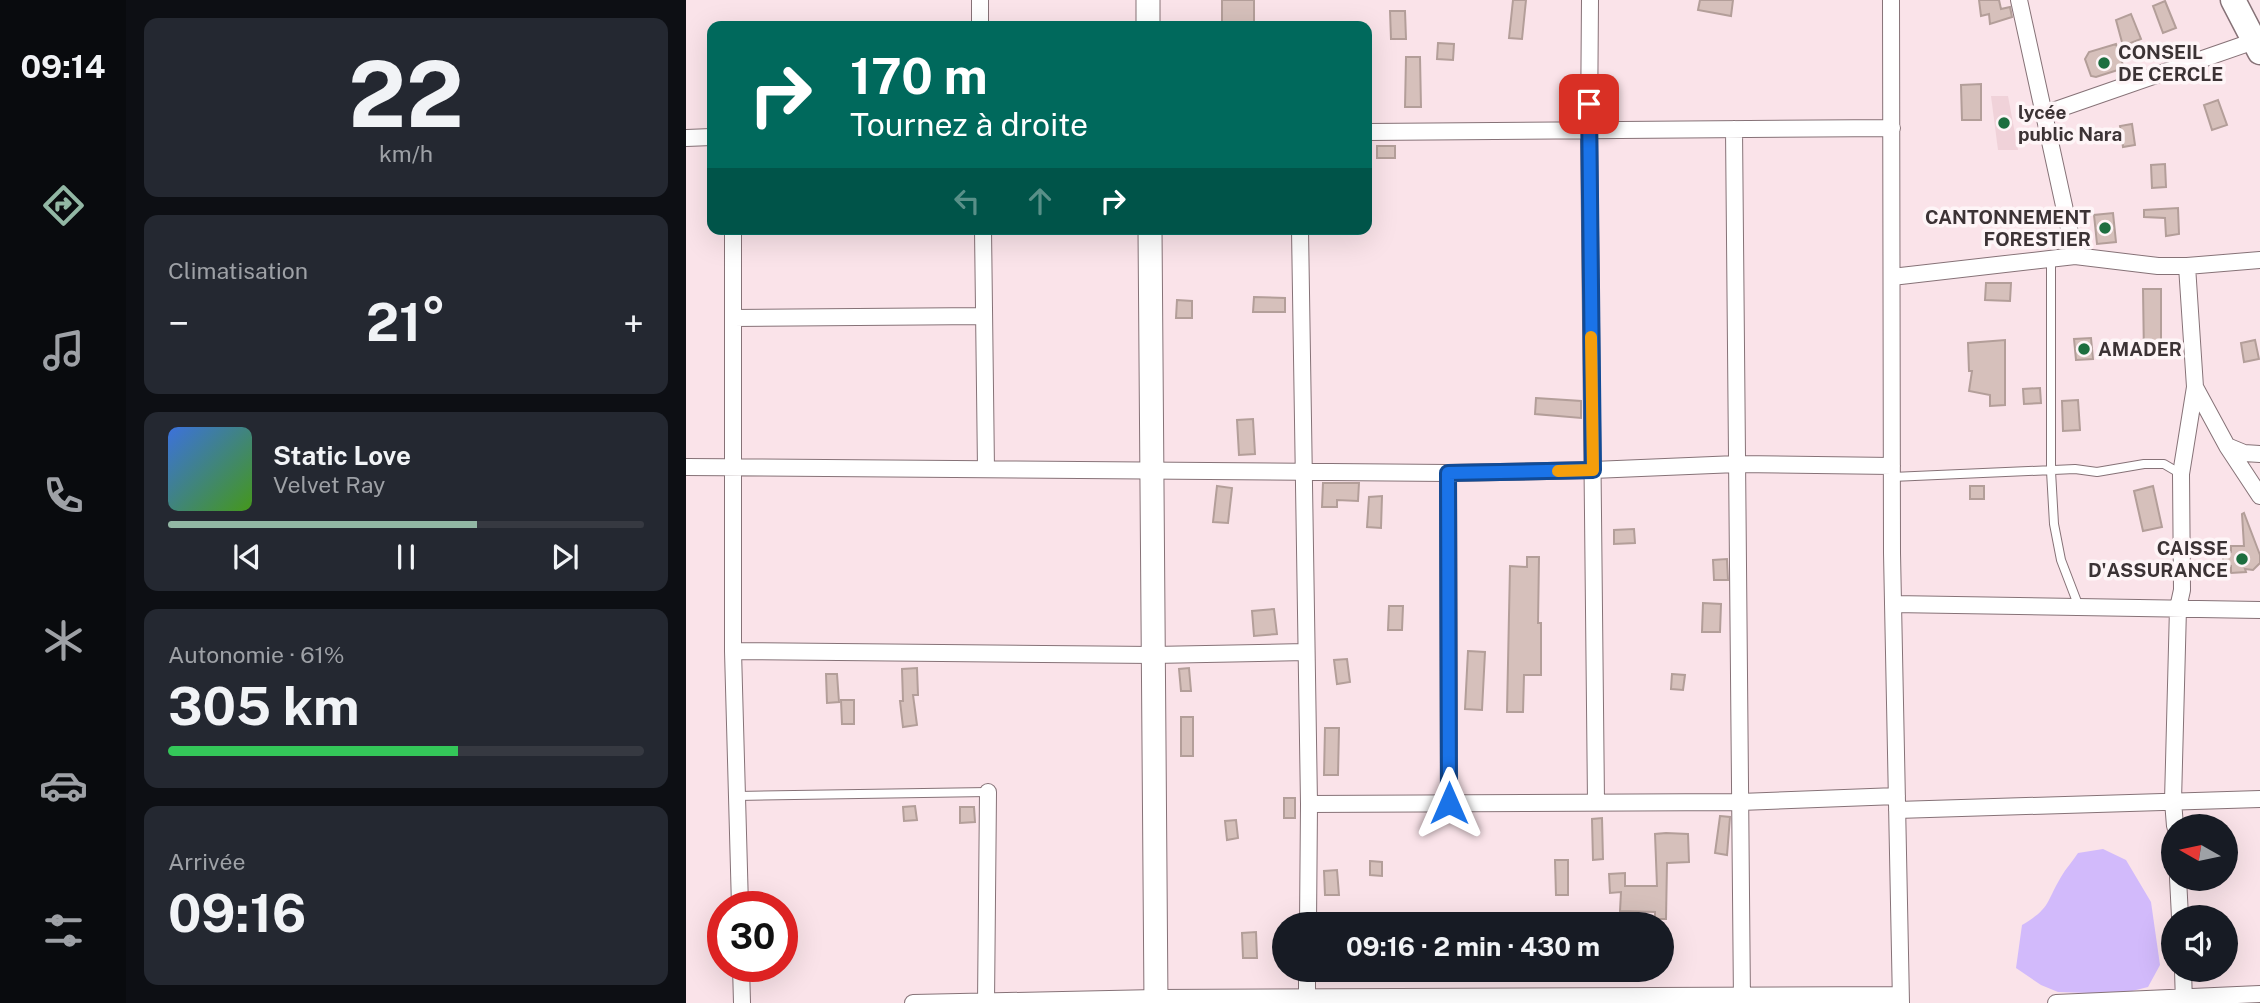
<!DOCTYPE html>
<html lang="fr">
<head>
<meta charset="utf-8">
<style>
  body { margin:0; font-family:"Public Sans",sans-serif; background:#242831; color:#f1f3f6; height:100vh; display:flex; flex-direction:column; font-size:26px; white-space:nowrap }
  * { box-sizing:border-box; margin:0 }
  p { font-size:23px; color:#9ea1a6 }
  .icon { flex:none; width:38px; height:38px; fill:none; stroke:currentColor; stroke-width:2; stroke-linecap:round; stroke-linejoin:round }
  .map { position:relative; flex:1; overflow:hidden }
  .side { display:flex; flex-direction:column; gap:18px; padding:18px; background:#0d0f14; width:560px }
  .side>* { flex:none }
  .guide { position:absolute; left:21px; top:21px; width:665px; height:214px; border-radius:14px; box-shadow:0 7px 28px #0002; background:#00695c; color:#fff; overflow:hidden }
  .needle { width:46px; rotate:279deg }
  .controls { position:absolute; left:1475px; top:814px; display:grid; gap:14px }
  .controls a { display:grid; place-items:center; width:77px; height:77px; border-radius:50%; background:#171b24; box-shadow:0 7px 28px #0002; font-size:35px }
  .speed { position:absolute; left:21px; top:891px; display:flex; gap:14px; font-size:35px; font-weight:700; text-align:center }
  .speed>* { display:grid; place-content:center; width:91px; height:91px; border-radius:50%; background:#171b24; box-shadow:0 7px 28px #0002; line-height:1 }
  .speed .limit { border:10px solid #d22; background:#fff; color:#111 }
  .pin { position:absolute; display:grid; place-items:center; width:60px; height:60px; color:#fff; margin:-30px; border-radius:14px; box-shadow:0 4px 10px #0006 }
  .me { position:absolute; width:77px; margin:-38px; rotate:0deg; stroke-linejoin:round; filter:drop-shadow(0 0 5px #0008) }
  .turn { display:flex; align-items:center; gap:24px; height:147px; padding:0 28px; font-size:32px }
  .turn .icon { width:91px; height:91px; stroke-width:2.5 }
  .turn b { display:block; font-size:49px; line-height:60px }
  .lanes { display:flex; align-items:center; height:66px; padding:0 28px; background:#0003; justify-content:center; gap:35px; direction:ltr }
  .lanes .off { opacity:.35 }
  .big { font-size:52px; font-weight:700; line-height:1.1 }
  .side .widget { flex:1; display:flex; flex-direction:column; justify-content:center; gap:10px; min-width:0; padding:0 24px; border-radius:14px; background:#242831 }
  .side .dial { align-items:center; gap:0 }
  .dial b { font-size:91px; line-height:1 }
  .song { display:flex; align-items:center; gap:21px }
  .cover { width:84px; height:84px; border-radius:10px; background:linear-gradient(135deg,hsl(220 70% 55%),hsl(100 70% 35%)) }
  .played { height:7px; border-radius:4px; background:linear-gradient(90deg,#92b7a4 65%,#363941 65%) }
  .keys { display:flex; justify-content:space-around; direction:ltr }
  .heat { display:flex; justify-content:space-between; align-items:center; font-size:38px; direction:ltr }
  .charge { height:10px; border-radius:5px; background:linear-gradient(90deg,#34c759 61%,#363941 0) }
  .trip { position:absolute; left:586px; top:912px; width:402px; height:70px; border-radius:35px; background:#171b24; box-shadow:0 7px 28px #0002; font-weight:700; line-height:70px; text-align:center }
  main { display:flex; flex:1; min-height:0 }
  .tab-bar { display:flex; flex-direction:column; width:126px; justify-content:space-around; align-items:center; background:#090b0e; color:#9ea1a6 }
  .tab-bar .icon { width:49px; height:49px }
  .tab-bar .current { color:#92b7a4 }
  .tab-bar b { font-size:32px; color:#f1f3f6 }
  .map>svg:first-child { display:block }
</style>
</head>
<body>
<main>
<nav class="tab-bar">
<b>09:14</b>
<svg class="icon current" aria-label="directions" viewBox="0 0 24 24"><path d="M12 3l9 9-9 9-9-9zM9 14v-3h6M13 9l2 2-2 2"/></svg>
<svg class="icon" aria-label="music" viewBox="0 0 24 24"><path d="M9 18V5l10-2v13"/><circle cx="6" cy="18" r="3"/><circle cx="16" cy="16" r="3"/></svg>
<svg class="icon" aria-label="phone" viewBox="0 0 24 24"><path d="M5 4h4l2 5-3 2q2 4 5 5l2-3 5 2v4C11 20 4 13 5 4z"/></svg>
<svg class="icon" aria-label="climate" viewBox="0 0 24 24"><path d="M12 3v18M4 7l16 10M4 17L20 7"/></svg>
<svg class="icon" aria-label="car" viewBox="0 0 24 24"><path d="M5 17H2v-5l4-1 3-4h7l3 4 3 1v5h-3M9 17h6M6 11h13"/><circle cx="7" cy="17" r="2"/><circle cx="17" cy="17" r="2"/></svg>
<svg class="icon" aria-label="filters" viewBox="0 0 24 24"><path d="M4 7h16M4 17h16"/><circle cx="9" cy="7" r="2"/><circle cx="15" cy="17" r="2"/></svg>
</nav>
<section class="side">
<div class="widget dial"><b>22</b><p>km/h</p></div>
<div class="widget"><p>Climatisation</p>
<div class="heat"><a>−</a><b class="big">21°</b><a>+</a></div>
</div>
<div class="widget">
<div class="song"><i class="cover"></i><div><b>Static Love</b><p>Velvet Ray</p></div></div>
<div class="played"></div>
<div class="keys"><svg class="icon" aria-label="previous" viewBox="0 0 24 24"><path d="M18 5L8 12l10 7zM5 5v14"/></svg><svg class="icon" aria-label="pause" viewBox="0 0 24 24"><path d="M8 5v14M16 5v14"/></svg><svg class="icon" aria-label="next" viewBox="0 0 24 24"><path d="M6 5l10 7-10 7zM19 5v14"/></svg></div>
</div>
<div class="widget"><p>Autonomie · 61%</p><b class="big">305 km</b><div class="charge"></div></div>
<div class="widget"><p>Arrivée</p><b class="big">09:16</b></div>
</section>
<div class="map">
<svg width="1574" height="1003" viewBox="0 0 1574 1003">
  <rect width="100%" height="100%" fill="#fae3e9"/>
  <path fill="#f0d2d9" d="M 1305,96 L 1322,96 L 1332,150 L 1312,150 Z"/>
  <path fill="#d2bafb" d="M 1417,849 L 1440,860 L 1465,902 L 1474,965 L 1462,987 L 1434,994 L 1372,992 L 1355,985 L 1330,968 L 1336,925 C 1365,908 1360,902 1375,877 C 1380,868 1387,861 1392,853 Z"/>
  <path fill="#d6c0bb" stroke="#b39e99" stroke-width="2" d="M 536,0 L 568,0 L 568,26 L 536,24 Z
    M 827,0 L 840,0 L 836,39 L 823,38 Z
    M 1014,0 L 1047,0 L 1045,16 L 1012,10 Z
    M 1293,0 L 1313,0 L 1315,9 L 1324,7 L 1326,17 L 1304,24 L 1303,14 L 1295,16 Z
    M 1479,1 L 1490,28 L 1477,33 L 1467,6 Z
    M 704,11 L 719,11 L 720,39 L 705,39 Z
    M 1445,14 L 1455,39 L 1437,46 L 1430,20 Z
    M 752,43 L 768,44 L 767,60 L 751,59 Z
    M 1430,44 L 1438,68 L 1410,77 L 1405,76 L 1399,59 L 1403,52 Z
    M 720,57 L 734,57 L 735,107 L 719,107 Z
    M 1295,84 L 1295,120 L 1276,120 L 1275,85 Z
    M 1532,100 L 1541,125 L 1526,130 L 1518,105 Z
    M 1446,124 L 1449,145 L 1437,147 L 1434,126 Z
    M 691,146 L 709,146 L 709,158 L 691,158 Z
    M 1479,164 L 1480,187 L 1466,188 L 1465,165 Z
    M 1492,208 L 1493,234 L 1480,236 L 1479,218 L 1458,217 L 1458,210 Z
    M 1427,213 L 1430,242 L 1411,244 L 1408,215 Z
    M 1300,283 L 1325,283 L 1324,301 L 1299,300 Z
    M 1457,289 L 1475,289 L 1475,357 L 1458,357 Z
    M 568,297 L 599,298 L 599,312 L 567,312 Z
    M 491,300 L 506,301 L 506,318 L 490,318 Z
    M 1405,338 L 1407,359 L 1390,360 L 1388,339 Z
    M 1319,340 L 1319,405 L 1304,406 L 1304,395 L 1283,391 L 1286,371 L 1283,371 L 1282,343 Z
    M 1569,340 L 1573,359 L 1558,362 L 1555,343 Z
    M 1354,388 L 1355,403 L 1338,404 L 1337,389 Z
    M 850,398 L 895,401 L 895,418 L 849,414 Z
    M 1392,400 L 1394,430 L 1377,431 L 1376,401 Z
    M 567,419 L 569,454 L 553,455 L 551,420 Z
    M 637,483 L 673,483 L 672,501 L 651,500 L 651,507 L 636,507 Z
    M 531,486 L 546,488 L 542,523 L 527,522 Z
    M 1284,486 L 1298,486 L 1298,499 L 1284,499 Z
    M 1467,486 L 1476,527 L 1457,531 L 1448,491 Z
    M 696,496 L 695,528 L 681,527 L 683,497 Z
    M 1558,513 L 1574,555 L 1574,563 L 1567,570 L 1559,569 L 1560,572 L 1545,573 L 1545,566 L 1537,565 L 1537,556 L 1545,552 L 1545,546 L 1558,546 L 1556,514 Z
    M 948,529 L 949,543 L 928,544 L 928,530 Z
    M 841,557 L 853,557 L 852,623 L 855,623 L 855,675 L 838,675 L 837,712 L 821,712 L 824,566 L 841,567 Z
    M 1041,559 L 1042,580 L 1028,580 L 1027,560 Z
    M 1017,603 L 1035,604 L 1034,632 L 1016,632 Z
    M 703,606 L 717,606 L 716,630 L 702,630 Z
    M 588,609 L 591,634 L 568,636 L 566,611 Z
    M 782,651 L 799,652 L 796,710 L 779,709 Z
    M 661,659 L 664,682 L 651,684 L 648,660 Z
    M 231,668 L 232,695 L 227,695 L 231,725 L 217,727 L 214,701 L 217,701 L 216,669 Z
    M 503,668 L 505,691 L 495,691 L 493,669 Z
    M 140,674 L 151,674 L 153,702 L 141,703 Z
    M 986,674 L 999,675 L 997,690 L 985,689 Z
    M 155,700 L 168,700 L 168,724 L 156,724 Z
    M 495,717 L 507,717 L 507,756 L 495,756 Z
    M 639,728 L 653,728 L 652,775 L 638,775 Z
    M 598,798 L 609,798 L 609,818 L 598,818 Z
    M 229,806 L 231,820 L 218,821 L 217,807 Z
    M 274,807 L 288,807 L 289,822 L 274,823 Z
    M 1034,816 L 1044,817 L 1041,855 L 1029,853 Z
    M 916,818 L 917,859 L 907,860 L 906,819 Z
    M 550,820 L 552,838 L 541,840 L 539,821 Z
    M 980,833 L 1002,834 L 1003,862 L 981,863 L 980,919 L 969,919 L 969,912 L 934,911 L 935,892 L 924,893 L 923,874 L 939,873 L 939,886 L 971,886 L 969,834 Z
    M 869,860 L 882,860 L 882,895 L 870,895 Z
    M 684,861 L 696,862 L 696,876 L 684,875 Z
    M 651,870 L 653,895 L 639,895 L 638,871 Z
    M 570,932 L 571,958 L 557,958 L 556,933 Z"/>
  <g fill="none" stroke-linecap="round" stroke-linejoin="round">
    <g stroke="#867277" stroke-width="10">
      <path id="lane" d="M 1365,258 L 1365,471 L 1368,524 L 1375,560 L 1393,607
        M 1206,477 L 1389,469 L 1411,472 L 1458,464 L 1478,464 L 1495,474
        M 51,796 L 302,792"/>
    </g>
    <g stroke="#867277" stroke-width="18">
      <path id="street" d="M 294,0 L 294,26
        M 904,0 L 903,130 L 910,802
        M 1205,0 L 1206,553 L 1215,1003
        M 1333,0 L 1389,256
        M 1358,114 L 1574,39
        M 1048,129 L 1056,1003
        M 681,132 L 1206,128
        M 0,138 L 26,137
        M 47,229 L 47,651 L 54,906
        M 297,229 L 300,469
        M 614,229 L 623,804 L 622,924
        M 1501,266 L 1509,387 L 1541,446 L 1574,496
        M 1206,277 L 1389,256 L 1472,266 L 1501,266 L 1574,260
        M 47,318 L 298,316
        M 1541,446 L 1558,453 L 1574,454
        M 0,467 L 762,473 L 907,470 L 1051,464 L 1206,466
        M 762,473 L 763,803
        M 1207,604 L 1574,610
        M 47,651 L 467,655 L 620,652
        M 623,804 L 1054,802 L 1211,796
        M 1211,810 L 1574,799
        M 1489,826 L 1487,801 L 1492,608 L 1496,590 L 1495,474 L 1509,387
        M 1492,878 L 1494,917
        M 55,966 L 56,1003
        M 1497,970 L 1498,1003
        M 227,1003 L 470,998 L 1214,995
        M 300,1003 L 302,792
        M 621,1003 L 621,970
        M 1370,1003 L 1574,994"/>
    </g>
    <g stroke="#867277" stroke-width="25">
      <path id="secondary" d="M 462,0 L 462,26
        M 464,229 L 470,1003"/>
    </g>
    <g stroke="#867277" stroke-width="27">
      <path id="primary" d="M 1547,0 L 1574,52"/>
    </g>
    <use href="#lane" stroke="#fff" stroke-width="8"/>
    <use href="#street" stroke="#fff" stroke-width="16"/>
    <use href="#secondary" stroke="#fff" stroke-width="23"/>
    <use href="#primary" stroke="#fff" stroke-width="24"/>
  </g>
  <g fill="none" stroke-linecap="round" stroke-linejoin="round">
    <g stroke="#114b97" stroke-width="18">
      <path id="route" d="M 763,803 L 762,473 L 907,470 L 903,104"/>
    </g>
    <use href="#route" stroke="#1a73e8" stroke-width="12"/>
    <path stroke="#f59e0b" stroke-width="12" d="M 872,471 L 907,470 L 905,337"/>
  </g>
  <g fill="#1d6e3f" stroke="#fef5f7" stroke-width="2.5">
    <circle cx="1418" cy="63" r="7"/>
    <circle cx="1318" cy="123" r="7"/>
    <circle cx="1419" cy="228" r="7"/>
    <circle cx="1398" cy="349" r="7"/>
    <circle cx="1556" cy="559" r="7"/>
  </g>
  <g text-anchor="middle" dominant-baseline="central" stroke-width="7" stroke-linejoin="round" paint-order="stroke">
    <g font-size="19" font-weight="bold" fill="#3c3335" stroke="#fef5f7" text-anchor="start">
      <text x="1432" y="52">CONSEIL<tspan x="1432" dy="22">DE CERCLE</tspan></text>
      <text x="1332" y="112">lycée<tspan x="1332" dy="22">public Nara</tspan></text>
      <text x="1405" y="217" text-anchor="end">CANTONNEMENT<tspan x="1405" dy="22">FORESTIER</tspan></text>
      <text x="1412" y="349">AMADER</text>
      <text x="1542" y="548" text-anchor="end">CAISSE<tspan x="1542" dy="22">D'ASSURANCE</tspan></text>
    </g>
  </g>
</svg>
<div class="controls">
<a><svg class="needle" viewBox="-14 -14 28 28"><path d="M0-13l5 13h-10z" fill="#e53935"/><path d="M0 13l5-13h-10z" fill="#9ea1a6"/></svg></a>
<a><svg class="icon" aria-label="sound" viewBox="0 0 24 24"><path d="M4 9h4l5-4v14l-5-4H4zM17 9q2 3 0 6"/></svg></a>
</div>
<div class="speed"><div class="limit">30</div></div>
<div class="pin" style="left:903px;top:104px;background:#d93025"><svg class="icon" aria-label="arrive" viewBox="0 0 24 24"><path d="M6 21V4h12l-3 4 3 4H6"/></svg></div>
<svg class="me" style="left:763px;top:803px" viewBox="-20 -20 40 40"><path d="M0-17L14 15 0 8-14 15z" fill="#1a73e8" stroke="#fff" stroke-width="4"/></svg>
<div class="trip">09:16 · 2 min · 430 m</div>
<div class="guide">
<div class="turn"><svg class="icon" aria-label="right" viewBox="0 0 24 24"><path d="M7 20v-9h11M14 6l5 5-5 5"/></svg><div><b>170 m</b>Tournez à droite</div></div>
<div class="lanes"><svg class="icon off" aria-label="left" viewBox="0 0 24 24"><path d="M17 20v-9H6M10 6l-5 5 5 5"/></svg><svg class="icon off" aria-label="ahead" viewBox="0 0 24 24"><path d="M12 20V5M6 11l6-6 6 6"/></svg><svg class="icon" aria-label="right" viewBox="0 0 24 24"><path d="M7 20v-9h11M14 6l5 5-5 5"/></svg></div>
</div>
</div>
</main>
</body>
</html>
